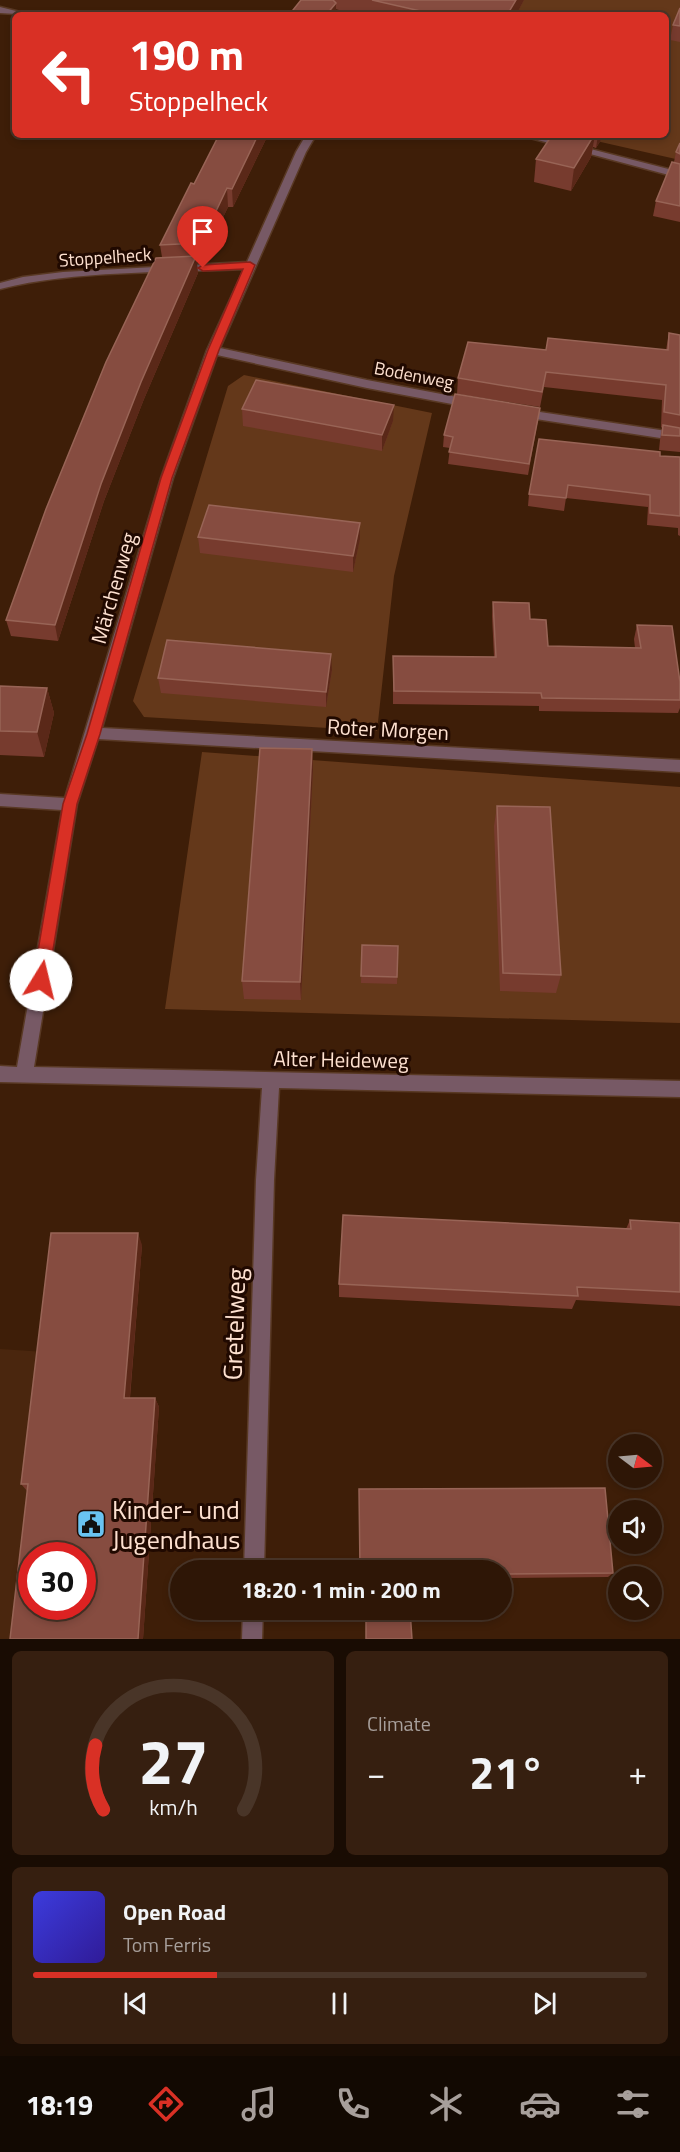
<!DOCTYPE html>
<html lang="en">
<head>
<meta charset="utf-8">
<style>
  body { margin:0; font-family:"Titillium Web",sans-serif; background:#361f10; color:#f1f3f6; height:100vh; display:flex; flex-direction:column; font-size:22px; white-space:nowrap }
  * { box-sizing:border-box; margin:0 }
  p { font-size:20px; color:#a79f9b }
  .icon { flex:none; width:33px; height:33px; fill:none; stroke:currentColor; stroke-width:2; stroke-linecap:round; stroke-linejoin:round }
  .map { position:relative; height:1639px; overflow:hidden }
  .drawer { display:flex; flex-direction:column; gap:12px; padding:12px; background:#190c03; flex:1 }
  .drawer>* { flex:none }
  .guide { position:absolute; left:12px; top:12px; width:657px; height:126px; border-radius:9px; box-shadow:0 3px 9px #0003,0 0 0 2px #493528; background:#d93025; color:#fff; overflow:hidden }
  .needle { width:39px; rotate:106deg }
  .tools { position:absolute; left:608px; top:1434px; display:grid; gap:12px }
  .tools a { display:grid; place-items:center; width:54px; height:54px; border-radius:50%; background:#2e1606; box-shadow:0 3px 9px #0003,0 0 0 2px #493528; font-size:30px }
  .speed { position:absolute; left:18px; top:1542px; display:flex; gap:12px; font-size:30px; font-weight:700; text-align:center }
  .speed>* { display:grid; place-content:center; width:78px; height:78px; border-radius:50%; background:#2e1606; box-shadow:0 3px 9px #0003,0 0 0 2px #493528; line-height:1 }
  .speed .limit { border:9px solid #d22; background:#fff; color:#111 }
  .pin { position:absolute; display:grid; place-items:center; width:51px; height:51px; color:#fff; margin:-62px -26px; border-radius:50% 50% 50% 0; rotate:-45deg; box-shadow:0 0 6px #0007 }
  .pin .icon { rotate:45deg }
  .me { position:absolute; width:66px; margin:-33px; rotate:9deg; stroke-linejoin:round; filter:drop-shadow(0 0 4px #0008) }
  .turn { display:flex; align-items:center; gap:21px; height:126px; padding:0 18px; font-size:27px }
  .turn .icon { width:78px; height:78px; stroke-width:2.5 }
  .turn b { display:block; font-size:42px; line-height:51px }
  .big { font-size:45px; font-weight:700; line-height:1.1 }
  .drawer .card { flex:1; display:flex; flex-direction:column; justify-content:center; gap:9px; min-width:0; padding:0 21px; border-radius:9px; background:#361f10 }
  .drawer .dial { align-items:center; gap:0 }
  .dial svg { height:156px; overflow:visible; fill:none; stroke:#493528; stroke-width:7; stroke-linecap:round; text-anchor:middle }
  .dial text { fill:#f1f3f6; stroke:none }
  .song { display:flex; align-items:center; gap:18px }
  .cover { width:72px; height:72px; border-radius:9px; background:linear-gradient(135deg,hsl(240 70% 55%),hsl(250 70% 35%)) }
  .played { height:6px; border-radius:3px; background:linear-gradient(90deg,#d93025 30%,#493528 30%) }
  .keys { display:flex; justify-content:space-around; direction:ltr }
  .heat { display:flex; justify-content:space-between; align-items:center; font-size:33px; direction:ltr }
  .drawer .tiles { flex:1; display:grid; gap:12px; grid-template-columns:1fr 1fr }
  .card:last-child { grid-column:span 2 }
  .trip { position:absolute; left:170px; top:1560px; width:342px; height:60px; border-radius:30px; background:#2e1606; box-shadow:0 3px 9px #0003,0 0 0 2px #493528; font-weight:700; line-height:60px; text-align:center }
  .dock { display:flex; height:96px; justify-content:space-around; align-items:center; background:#120902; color:#a79f9b }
  .dock .icon { width:42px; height:42px }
  .dock .current { color:#d93025 }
  .dock b { font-size:27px; color:#f1f3f6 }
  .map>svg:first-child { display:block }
</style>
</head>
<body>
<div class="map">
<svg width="680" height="1639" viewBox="0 0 680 1639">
  <rect width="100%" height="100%" fill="#3e1e08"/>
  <path fill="#4a260e" d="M 0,1349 L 45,1352 L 18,1639 L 0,1639 Z"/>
  <path fill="#64381a" d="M 405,0 L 680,0 L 680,160 L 570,135 L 666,135 L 666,15 L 395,15 Z
    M 244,375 L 432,413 L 394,576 L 377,731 L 144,717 L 133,701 L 228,386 Z
    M 202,752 L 680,787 L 680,1023 L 165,1009 Z"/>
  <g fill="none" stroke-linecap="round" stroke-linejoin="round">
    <g stroke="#593924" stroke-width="3">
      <path id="minor" d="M 0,7 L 32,15 L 0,13 Z
        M 306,135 L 316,135 L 306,152 L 220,348 L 367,380 L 473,400 L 479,404 L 473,408 L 367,388 L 217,355 L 173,478 L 102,728 L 680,760 L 680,772 L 98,739 L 77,804 L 34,1067 L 680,1081 L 680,1097 L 279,1088 L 274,1180 L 264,1570 L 244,1570 L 256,1180 L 262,1088 L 0,1082 L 0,1066 L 17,1067 L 62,810 L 0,806 L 0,794 L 65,798 L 161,478 L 207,350 L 244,269 C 166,273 75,270 0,289 L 0,283 L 23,277 L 63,272 L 247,262 L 296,152 Z
        M 519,135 L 536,135 L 680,172 L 680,178 Z
        M 520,409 L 680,433 L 680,441 L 516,416 L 516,410 Z
        M 243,1610 L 263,1610 L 262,1639 L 242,1639 Z"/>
    </g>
    <use href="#minor" fill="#775965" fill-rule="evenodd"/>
  </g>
  <path fill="#773b2e" d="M 301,0 L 524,0 L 516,15 L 358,15 Z
    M 680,8 L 680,42 L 670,40 L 673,25 Z
    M 219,135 L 268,135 L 233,207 L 228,207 L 202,262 L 197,262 L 198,273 L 144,399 L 104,501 L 58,641 L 11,636 L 6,620 L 162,257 L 160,245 L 194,184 Z
    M 552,135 L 604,135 L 596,148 L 593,147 L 591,157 L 571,191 L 534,182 L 536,159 Z
    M 680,143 L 680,222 L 653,216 L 656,201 L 674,162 L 676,152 Z
    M 669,333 L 680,335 L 680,452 L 659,450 L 660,440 L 662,428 L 661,427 L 662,400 L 544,387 L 540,407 L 457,394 L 458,378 L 546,350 L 666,350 Z
    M 242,409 L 393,421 L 382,451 L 243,426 Z
    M 538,420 L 528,475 L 448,464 L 450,448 L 443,447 L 444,435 Z
    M 660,456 L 680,457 L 680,536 L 678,535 L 678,528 L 647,525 L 648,507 L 566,498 L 564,511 L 528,506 L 529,494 Z
    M 360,523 L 360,539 L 353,572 L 200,553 L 198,537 Z
    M 493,602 L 530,619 L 548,646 L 635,648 L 634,639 L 637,625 L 680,682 L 680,708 L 678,713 L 539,711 L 539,706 L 393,704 L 393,656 L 494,657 L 492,616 Z
    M 332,670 L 326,707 L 161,693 L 158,678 Z
    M 0,686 L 47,688 L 54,713 L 44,757 L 0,755 Z
    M 312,749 L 313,770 L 301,1000 L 244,999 L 242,981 Z
    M 497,806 L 561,975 L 556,993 L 500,991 L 494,826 Z
    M 362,945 L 398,946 L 397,984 L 361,983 Z
    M 630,1220 L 680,1223 L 680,1306 L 576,1300 L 572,1309 L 339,1297 L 339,1284 L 626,1229 Z
    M 142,1245 L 130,1398 L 155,1398 L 159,1407 L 143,1639 L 10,1639 L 28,1492 L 21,1484 Z
    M 501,1570 L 613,1573 L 608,1577 L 501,1578 Z"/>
  <path fill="#5a2818" d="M 516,0 L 524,0 L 516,15 L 507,15 Z
    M 336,3 L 336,15 L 326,15 Z
    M 258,135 L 268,135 L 233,207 L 232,189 Z
    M 595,135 L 591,157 L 571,191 L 574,168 Z
    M 598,135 L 604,135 L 596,148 Z
    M 227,188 L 228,207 L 202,262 L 201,243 Z
    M 196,256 L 198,273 L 144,399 L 104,501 L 58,641 L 55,625 L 101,484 L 141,382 Z
    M 394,405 L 393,421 L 382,451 L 382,435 Z
    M 360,523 L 360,539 L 353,572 L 353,556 Z
    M 331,654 L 332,670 L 326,707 L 326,692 Z
    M 47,688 L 54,713 L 44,757 L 37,732 Z
    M 312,749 L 313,770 L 301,1000 L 300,982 Z
    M 138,1233 L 142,1245 L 129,1407 L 124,1398 Z
    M 155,1398 L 159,1407 L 143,1639 L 138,1639 Z"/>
  <path fill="#864c40" stroke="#986456" stroke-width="1.5" fill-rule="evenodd" d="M 301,0 L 333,0 L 336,3 L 326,15 L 289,15 Z
    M 372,0 L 516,0 L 507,15 L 438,15 Z
    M 680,8 L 680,26 L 673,25 Z
    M 219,135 L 258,135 L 232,189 L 227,188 L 201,243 L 160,245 L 191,183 L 194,184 Z
    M 552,135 L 594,135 L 574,168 L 536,159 Z
    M 680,143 L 680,154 L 676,152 Z
    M 672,162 L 680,164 L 680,206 L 656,201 Z
    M 196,256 L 141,382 L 101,484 L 55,625 L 6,620 L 46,509 L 106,362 L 156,258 Z
    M 669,333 L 680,335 L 680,415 L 664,412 L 666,385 L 546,372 L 542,392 L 458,378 L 468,342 L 546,350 L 548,338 L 668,350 Z
    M 256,380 L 394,405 L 382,435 L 242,409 Z
    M 455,394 L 540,408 L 529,464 L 449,452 L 453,437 L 444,435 Z
    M 663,425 L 680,428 L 680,436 L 662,435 Z
    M 539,439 L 660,452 L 660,456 L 680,457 L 680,516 L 650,513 L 650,495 L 568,485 L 566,498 L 529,494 Z
    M 209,505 L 360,523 L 353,556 L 198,537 Z
    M 493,602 L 529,603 L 530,619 L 546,620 L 548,646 L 641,648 L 637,625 L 672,626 L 680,682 L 680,700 L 542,698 L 541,693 L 394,691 L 393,656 L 496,657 Z
    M 167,640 L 331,654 L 326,692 L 158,678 Z
    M 0,686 L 47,688 L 37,732 L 0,731 Z
    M 260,748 L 312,749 L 300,982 L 242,981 Z
    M 497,806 L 550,807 L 561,975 L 503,973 Z
    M 362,945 L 398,946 L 397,977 L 361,976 Z
    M 343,1215 L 631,1229 L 630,1220 L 680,1223 L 680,1292 L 577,1287 L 578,1296 L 339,1284 Z
    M 51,1233 L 138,1233 L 124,1398 L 155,1398 L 138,1639 L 10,1639 L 28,1484 L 21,1484 ZM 32,1556 L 82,1556 L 82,1606 L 32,1606 Z
    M 605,1488 L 613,1573 L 501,1574 L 501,1570 L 360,1570 L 359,1489 Z
    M 366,1610 L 410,1610 L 412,1639 L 366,1639 Z"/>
  <path fill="#d93025" stroke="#8d1f18" stroke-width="1.5" d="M 250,262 L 255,265 L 219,350 L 172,478 L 100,734 L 77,804 L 48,980 L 46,985 L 41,987 L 35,985 L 33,980 L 63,804 L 87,734 L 161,478 L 208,350 L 243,269 L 203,271 L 198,268 L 203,265 Z"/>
  <defs>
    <g id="civic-square" transform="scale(1.5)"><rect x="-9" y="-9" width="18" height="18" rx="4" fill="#69c3f1" stroke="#200900"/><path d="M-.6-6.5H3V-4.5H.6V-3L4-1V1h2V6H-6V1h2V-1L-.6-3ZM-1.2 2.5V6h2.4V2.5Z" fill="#111"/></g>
  </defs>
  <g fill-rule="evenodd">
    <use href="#civic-square" x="91" y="1524"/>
  </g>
  <g text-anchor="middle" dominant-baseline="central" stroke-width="6" stroke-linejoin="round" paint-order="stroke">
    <g font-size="18" fill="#fee1d0" stroke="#200900">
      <text transform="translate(105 257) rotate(-4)">Stoppelheck</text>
      <text transform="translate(414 375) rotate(11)">Bodenweg</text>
    </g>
    <g font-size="21" fill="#fee1d0" stroke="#200900">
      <text transform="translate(113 588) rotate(-74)">Märchenweg</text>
      <text transform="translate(388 729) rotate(3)">Roter Morgen</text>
      <text transform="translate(341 1059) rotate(1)">Alter Heideweg</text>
    </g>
    <g font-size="26" fill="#fee1d0" stroke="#200900">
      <text transform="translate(234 1324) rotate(-88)">Gretelweg</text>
    </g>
    <g font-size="26" fill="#fee1d0" stroke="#200900" text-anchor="start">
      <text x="112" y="1509">Kinder- und<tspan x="112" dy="30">Jugendhaus</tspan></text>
    </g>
  </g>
</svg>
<div class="tools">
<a><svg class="needle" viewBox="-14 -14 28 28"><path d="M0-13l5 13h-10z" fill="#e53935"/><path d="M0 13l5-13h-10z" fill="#a79f9b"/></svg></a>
<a><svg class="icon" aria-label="sound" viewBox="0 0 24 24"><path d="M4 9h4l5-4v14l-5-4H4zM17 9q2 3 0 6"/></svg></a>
<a><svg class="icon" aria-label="search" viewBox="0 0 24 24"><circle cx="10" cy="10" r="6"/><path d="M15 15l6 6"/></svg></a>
</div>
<div class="speed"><div class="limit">30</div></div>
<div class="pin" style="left:203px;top:268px;background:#d93025"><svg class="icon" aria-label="arrive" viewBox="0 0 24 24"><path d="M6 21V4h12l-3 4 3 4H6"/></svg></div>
<svg class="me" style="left:41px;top:980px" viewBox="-20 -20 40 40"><circle r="19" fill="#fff"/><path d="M0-13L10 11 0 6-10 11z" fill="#d93025"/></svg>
<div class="trip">18:20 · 1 min · 200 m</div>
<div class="guide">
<div class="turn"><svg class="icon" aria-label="left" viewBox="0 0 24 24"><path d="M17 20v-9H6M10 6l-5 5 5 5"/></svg><div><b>190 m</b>Stoppelheck</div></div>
</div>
</div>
<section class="drawer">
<div class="tiles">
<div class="card dial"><svg viewBox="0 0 100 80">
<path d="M14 69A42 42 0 1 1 86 69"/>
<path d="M14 69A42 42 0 0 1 10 36" stroke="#d93025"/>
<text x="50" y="56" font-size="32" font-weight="700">27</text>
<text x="50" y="72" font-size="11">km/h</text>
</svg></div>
<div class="card"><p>Climate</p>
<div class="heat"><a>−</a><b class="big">21°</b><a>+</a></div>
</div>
<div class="card">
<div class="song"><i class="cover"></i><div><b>Open Road</b><p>Tom Ferris</p></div></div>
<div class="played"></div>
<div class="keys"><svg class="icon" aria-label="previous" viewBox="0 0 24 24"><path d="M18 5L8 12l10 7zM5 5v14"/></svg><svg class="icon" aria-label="pause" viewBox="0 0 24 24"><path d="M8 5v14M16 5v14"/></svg><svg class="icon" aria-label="next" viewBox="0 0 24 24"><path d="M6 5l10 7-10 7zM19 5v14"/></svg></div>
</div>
</div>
</section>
<nav class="dock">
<b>18:19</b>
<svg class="icon current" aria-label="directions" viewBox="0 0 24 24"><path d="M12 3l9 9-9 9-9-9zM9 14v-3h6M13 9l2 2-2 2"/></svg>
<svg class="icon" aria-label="music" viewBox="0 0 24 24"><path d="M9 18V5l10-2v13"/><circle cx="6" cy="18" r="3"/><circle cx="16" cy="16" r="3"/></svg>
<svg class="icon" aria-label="phone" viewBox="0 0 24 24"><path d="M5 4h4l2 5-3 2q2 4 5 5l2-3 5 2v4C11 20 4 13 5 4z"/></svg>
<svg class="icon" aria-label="climate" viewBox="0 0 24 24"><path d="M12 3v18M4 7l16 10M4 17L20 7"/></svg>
<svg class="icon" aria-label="car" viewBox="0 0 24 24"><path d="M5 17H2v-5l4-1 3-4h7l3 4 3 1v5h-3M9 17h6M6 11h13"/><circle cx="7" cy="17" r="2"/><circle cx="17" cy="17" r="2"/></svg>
<svg class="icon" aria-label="filters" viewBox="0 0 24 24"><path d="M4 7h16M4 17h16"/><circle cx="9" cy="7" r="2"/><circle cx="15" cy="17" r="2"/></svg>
</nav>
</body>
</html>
